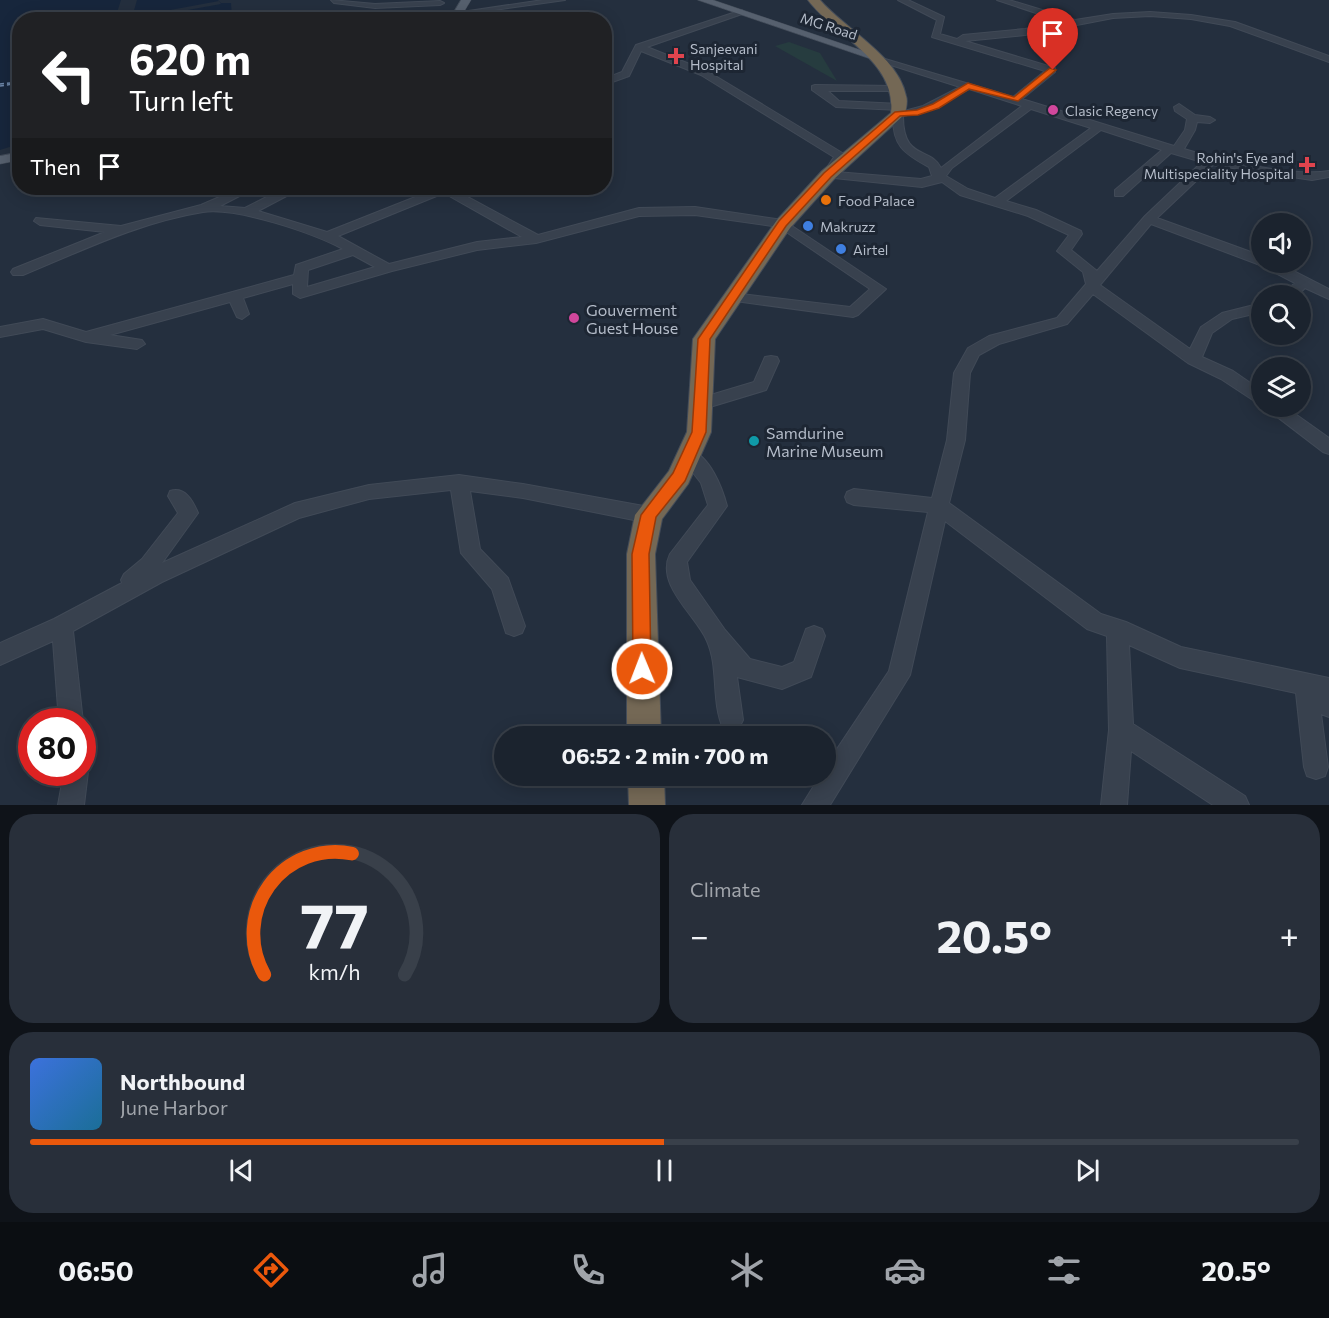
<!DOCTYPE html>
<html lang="en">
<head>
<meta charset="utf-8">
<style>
  body { margin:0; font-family:Commissioner,sans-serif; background:#282f3a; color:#f1f3f6; height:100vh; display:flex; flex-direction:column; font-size:22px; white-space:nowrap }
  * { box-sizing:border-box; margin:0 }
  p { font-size:20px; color:#a0a4aa }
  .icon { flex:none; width:33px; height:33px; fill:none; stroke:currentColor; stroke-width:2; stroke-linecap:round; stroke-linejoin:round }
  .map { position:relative; height:805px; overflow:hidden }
  .drawer { display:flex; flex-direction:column; gap:9px; padding:9px; background:#0f1319; flex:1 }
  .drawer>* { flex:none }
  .hud { position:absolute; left:12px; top:12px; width:600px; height:183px; border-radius:24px; box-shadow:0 3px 15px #0003,0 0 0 2px #39404a; background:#202124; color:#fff; overflow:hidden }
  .controls { position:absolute; left:1251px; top:213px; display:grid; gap:12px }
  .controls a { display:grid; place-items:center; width:60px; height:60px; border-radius:50%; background:#1b232e; box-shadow:0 3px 15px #0003,0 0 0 2px #39404a; font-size:30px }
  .speed { position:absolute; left:18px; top:708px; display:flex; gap:12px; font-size:30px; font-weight:700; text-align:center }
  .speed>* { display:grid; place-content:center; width:78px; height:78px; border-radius:50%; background:#1b232e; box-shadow:0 3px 15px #0003,0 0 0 2px #39404a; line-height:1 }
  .speed .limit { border:9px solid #d22; background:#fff; color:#111 }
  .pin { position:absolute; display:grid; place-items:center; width:51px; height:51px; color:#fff; margin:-62px -26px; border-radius:50% 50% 50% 0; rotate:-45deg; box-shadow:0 0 6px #0007 }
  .pin .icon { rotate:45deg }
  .me { position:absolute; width:66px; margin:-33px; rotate:359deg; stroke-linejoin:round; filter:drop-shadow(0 0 4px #0008) }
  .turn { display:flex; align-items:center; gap:21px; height:126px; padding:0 18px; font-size:27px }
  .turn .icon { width:78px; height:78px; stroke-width:2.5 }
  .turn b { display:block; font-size:42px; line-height:51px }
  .then { display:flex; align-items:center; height:57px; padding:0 18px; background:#0003; gap:12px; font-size:22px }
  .big { font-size:45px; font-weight:700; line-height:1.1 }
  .drawer .card { flex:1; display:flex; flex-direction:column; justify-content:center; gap:9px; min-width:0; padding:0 21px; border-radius:24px; background:#282f3a }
  .drawer .dial { align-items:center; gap:0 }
  .dial svg { height:156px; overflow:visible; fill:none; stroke:#39404a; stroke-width:7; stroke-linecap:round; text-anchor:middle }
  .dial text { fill:#f1f3f6; stroke:none }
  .song { display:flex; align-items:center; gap:18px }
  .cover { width:72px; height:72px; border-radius:9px; background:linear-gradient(135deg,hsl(220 70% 55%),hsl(200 70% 35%)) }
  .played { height:6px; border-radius:3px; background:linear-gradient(90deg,#ea580c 50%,#39404a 50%) }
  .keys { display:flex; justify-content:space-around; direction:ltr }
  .heat { display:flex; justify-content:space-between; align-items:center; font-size:33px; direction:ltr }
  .drawer .tiles { flex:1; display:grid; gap:9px; grid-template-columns:1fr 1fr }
  .card:last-child { grid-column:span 2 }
  .trip { position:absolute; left:494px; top:726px; width:342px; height:60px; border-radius:30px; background:#1b232e; box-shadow:0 3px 15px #0003,0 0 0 2px #39404a; font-weight:700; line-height:60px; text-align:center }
  .tab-bar { display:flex; height:96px; justify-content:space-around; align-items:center; background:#0b0e12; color:#a0a4aa }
  .tab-bar .icon { width:42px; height:42px }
  .tab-bar .active { color:#ea580c }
  .tab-bar b { font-size:27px; color:#f1f3f6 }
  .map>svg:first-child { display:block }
</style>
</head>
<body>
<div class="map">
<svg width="1329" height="805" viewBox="0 0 1329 805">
  <rect width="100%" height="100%" fill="#242f3e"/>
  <path fill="#263c3f" d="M 789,42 L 820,53 L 837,81 L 775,46 Z"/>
  <path fill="#17263c" d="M 0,0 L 218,0 L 221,3 L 231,3 L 232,19 L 20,20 L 19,144 L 0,150 Z"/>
  <path fill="#242f3e" d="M 121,0 L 137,0 L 133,14 L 139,13 L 138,16 L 219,1 L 221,4 L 138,19 L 115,19 Z"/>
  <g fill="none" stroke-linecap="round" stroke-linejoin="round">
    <path stroke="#6d86a8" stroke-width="1.5" stroke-dasharray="4 3" stroke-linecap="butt" d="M 0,84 L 10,83
      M 0,86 L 20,83"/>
    <g stroke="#414a57" stroke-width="2">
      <path id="minor" d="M 331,0 L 375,4 L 440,1 L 444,3 L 440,5 L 375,8 L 334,3 Z
        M 543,0 L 565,0 L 459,15 L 455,13 Z
        M 898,0 L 908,0 L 944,17 L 940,34 L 957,39 L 963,35 L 1025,29 L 1063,22 L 997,0 L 1009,0 L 1075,20 L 1113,14 L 1150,12 L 1191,15 L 1235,22 L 1329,56 L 1329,62 L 1230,26 L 1191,19 L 1150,16 L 1113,18 L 1025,35 L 965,41 L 1055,68 L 1055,72 L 1022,99 L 1174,146 L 1185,130 L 1187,119 L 1175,111 L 1174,107 L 1179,104 L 1195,115 L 1210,117 L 1215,120 L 1210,123 L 1197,122 L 1195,130 L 1184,149 C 1219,160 1293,177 1329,171 L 1329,177 L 1312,180 L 1213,165 L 1157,218 L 1262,256 L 1262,262 L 1276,262 L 1329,289 L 1329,299 L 1305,288 L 1297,296 L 1280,296 L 1295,283 L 1260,265 L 1151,224 L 1100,285 L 1190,349 L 1201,327 L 1222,313 L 1262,303 L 1262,312 L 1232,319 L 1212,333 L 1202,357 L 1233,371 L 1262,391 L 1262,406 L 1221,379 L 1188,363 L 1093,294 L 1067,324 L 999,344 L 979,355 L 970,373 L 965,440 L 949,503 L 1101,614 L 1126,622 L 1181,647 L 1329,678 L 1329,717 L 1321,714 L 1328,767 L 1325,776 L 1316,779 L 1307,776 L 1304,767 L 1296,693 L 1180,668 L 1129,645 L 1133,724 L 1245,796 L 1249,805 L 1213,805 L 1131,751 L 1127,805 L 1101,805 L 1109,730 L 1107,636 L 1087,629 L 945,521 L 910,675 L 830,805 L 802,805 L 820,776 L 825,776 L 825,767 L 889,671 L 928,512 L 854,505 L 847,502 L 845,497 L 847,492 L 854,489 L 932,498 L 947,440 L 954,373 L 968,348 L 989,336 L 1057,318 L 1086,284 L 1083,272 L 1057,251 L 1069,235 L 1028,216 L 960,195 L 942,182 L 922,187 L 824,177 L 822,175 L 834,157 L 701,75 L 641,51 L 629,76 L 604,85 L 604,79 L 622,72 L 636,45 L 742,10 L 742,14 L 647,47 L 707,71 L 844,154 L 846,156 L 836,172 L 921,179 L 932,176 L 929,167 C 903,153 892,145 893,114 L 923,106 L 960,87 L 875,60 L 875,56 L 1013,97 L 1045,71 L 932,37 L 937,20 ZM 969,89 L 1022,106 L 941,168 C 930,146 903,161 903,116 L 930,110 ZM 1031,109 L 1091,128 L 995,198 L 968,189 L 946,176 L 952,168 ZM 1101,130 L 1162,150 L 1115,190 L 1115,196 L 1123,196 L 1171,153 L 1202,162 L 1145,216 L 1097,271 L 1071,250 L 1082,234 L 1081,231 L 1036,210 L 1006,201 Z
        M 393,12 L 397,14 L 396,16 L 375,20 L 354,20 Z
        M 815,85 L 897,86 L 902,89 L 900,91 L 828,91 L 839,101 L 900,104 L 905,107 L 900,110 L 836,107 L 812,90 L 812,86 Z
        M 240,188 L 255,188 L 220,206 L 245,208 L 284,188 L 298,188 L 296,191 L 258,211 L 327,232 L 438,188 L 451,188 L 538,235 L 639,208 L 695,207 L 783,220 L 886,289 L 858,315 L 853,317 L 728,300 L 726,297 L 728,294 L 733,293 L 850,307 L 870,289 L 779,227 L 695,215 L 639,216 L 536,243 L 477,250 L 392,271 L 300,298 L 293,294 L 293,284 L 243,298 L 249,314 L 242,319 L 237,317 L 230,302 L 110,335 L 142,340 L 145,344 L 137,349 L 86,342 L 43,329 L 0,337 L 0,327 L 43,319 L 86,332 L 294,275 L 296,265 L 343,249 C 313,233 237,207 203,212 C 140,222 81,251 23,275 L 13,275 L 11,272 L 13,269 L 105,232 L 40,225 L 34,221 L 36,218 L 121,226 L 201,205 ZM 444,193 L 522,237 L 477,242 L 389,264 L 338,236 ZM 353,255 L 375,267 L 307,287 L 308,270 Z
        M 771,356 L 777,357 L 779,361 L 766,390 L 700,410 L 694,408 L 692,404 L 694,400 L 754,382 L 765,357 Z
        M 1263,406 L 1284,406 L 1329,438 L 1329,454 L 1323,452 Z
        M 689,449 C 710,456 722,487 727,506 L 687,562 L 690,580 L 725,630 L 750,659 L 782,667 L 794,662 L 806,629 L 814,626 L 822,629 L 825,636 L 811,677 L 782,689 L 737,677 L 743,720 L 739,728 L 731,732 L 723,728 C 711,701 719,668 707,641 C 696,615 655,585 670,554 L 708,505 L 701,483 L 680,456 L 683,451 Z
        M 459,475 L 523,484 L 649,507 L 656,509 L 658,515 L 656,521 L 649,523 L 523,498 L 470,491 L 480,549 L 508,578 L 525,626 L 522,633 L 514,636 L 506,633 L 492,589 L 461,553 L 451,490 L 369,499 L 299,518 L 162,582 L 73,631 L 83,722 L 82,723 L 59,722 L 53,641 L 0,665 L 0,643 L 54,619 L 122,583 L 121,580 L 124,574 L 142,559 L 178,513 L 168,496 L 170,491 C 185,486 193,501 198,513 L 162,563 L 295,503 L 369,485 Z
        M 82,762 L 88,772 L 84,805 L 58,805 L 64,772 L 82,772 Z"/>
    </g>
    <g stroke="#414a57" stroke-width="1">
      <path id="major" d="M 461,0 L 471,0 L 459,20 L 449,20 Z
        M 698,0 L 713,0 L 884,58 L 882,60 L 874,60 Z
        M 20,152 L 20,160 L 0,164 L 0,156 Z"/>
    </g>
    <g stroke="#434c59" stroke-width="2">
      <path id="highway" d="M 808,0 L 820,0 C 845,29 898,56 906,96 C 908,101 906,108 905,114 L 834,179 L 790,228 L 715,339 L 711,432 L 688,484 L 662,519 L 655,554 L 661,736 L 627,736 L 627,554 L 635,515 L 669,471 L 687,432 L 693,339 L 777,220 L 822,171 L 891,113 C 897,61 835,36 808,0 Z
        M 628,776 L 664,776 L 665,805 L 629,805 Z"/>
    </g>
    <use href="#minor" fill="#38414e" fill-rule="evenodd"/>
    <use href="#major" fill="#56606e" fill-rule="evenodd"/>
    <use href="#highway" fill="#746855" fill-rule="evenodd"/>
  </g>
  <path fill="#ea580c" stroke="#983908" stroke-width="1.5" d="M 1050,68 L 1056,70 L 1018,101 L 969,89 L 939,108 L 918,115 L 900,116 L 831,177 L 786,226 L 710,339 L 706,432 L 685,481 L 656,517 L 649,554 L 651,669 L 649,675 L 642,678 L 635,675 L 633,669 L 632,554 L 641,515 L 673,473 L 692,432 L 698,339 L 779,221 L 824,173 L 895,112 L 917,110 L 933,104 L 968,83 L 1014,97 Z"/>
  <g fill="#e0444e" stroke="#1d2633" stroke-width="2">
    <path d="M673 47h6v6h6v6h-6v6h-6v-6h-6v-6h6z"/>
    <path d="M1304 156h6v6h6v6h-6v6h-6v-6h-6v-6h6z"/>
  </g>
  <g fill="#d1479c" stroke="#1d2633" stroke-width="2">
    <circle cx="1053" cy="110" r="6"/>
    <circle cx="574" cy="318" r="6"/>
  </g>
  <circle fill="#e8710a" stroke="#1d2633" stroke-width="2" cx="826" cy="200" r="6"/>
  <g fill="#3f7fe0" stroke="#1d2633" stroke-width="2">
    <circle cx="808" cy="226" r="6"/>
    <circle cx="841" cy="249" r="6"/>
  </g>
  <circle fill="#0f9aa8" stroke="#1d2633" stroke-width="2" cx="754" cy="441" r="6"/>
  <g text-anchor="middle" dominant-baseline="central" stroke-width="6" stroke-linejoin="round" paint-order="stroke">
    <g font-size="14" fill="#b4bcc9" stroke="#1d2633">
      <text transform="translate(829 26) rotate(18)">MG Road</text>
    </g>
    <g font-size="14" fill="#b4bcc9" stroke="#1d2633" text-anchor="start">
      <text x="690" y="48">Sanjeevani<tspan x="690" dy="16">Hospital</tspan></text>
      <text x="1065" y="110">Clasic Regency</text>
      <text x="1294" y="157" text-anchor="end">Rohin's Eye and<tspan x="1294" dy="16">Multispeciality Hospital</tspan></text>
      <text x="838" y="200">Food Palace</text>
      <text x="820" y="226">Makruzz</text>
      <text x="853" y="249">Airtel</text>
    </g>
    <g font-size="16" fill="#b4bcc9" stroke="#1d2633" text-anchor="start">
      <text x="586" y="309">Gouverment<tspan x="586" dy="18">Guest House</tspan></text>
      <text x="766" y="432">Samdurine<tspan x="766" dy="18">Marine Museum</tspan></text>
    </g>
  </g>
</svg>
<div class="controls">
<a><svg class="icon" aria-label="sound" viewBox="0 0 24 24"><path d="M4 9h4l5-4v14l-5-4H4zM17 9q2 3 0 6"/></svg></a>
<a><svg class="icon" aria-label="search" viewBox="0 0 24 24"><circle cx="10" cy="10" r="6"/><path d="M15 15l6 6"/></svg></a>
<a><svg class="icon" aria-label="layers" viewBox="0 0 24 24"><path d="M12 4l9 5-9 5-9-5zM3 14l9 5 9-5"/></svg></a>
</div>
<div class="speed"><div class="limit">80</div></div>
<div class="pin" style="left:1053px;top:70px;background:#d93025"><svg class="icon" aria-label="arrive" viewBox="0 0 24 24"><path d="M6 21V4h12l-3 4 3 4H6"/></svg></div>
<svg class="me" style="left:642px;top:669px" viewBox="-20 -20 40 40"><circle r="17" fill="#ea580c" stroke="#fff" stroke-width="3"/><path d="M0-11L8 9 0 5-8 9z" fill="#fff"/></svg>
<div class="trip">06:52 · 2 min · 700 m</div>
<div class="hud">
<div class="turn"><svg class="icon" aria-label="left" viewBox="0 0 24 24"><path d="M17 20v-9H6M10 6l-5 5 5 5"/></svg><div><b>620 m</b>Turn left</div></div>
<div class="then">Then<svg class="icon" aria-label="arrive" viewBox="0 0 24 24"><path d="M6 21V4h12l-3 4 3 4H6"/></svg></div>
</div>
</div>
<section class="drawer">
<div class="tiles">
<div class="card dial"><svg viewBox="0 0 100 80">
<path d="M14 69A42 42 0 1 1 86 69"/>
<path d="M14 69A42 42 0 0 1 59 7" stroke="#ea580c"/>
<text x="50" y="56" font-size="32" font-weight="700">77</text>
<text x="50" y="72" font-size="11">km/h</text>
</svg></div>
<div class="card"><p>Climate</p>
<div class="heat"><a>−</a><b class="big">20.5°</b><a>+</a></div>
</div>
<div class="card">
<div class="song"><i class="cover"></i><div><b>Northbound</b><p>June Harbor</p></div></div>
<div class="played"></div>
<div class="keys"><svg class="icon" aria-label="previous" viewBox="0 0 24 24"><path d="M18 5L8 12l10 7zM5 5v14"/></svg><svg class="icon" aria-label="pause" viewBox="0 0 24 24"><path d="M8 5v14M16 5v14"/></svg><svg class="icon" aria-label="next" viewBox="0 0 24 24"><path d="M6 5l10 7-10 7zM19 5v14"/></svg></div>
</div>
</div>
</section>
<nav class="tab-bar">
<b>06:50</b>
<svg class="icon active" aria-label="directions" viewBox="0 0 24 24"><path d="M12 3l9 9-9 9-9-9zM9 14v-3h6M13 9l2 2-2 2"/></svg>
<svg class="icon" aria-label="music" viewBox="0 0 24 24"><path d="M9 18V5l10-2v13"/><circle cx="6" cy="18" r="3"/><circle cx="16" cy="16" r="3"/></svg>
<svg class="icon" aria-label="phone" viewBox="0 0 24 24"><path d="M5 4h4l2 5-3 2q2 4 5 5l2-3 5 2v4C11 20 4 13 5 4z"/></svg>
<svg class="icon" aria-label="climate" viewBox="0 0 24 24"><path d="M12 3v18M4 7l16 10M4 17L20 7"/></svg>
<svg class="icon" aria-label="car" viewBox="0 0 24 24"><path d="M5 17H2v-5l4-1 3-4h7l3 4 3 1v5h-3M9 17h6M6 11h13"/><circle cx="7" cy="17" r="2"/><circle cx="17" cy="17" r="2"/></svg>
<svg class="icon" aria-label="filters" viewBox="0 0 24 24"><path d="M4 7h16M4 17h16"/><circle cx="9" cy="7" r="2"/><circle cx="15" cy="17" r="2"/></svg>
<b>20.5°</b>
</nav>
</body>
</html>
